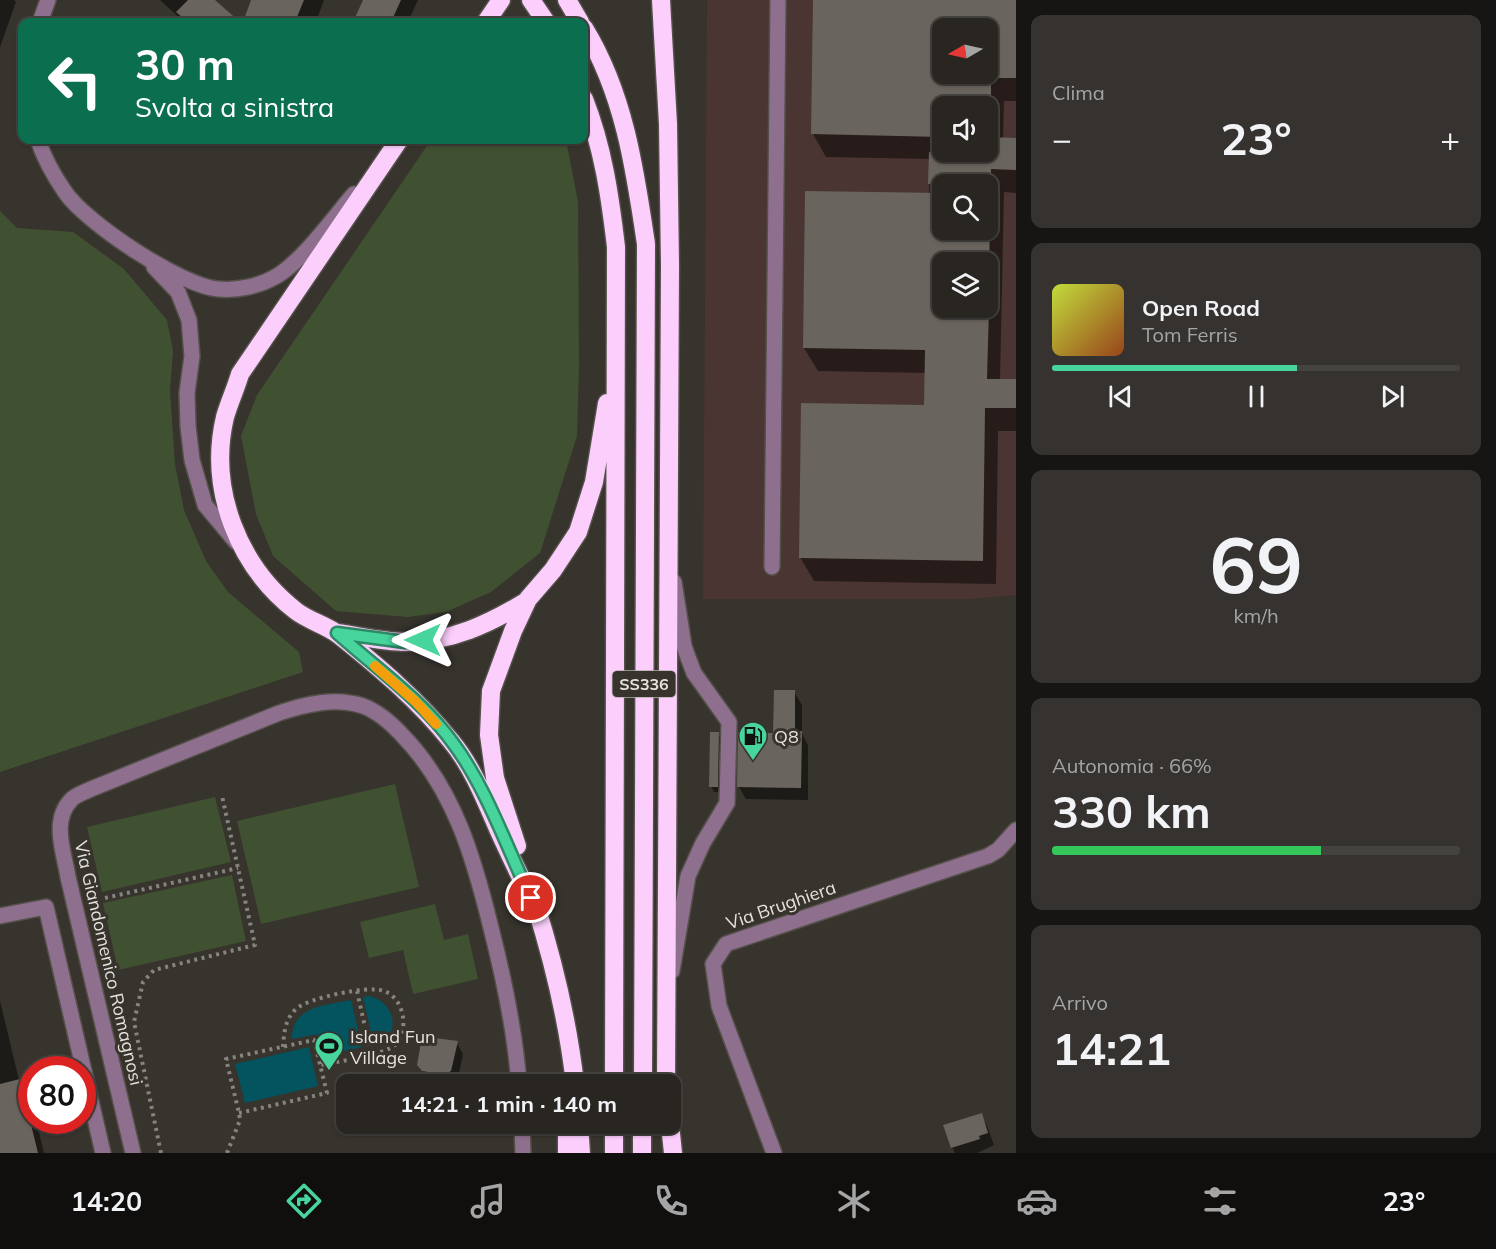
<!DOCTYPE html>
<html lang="it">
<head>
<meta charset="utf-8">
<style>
  body { margin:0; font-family:Mulish,sans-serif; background:#35322f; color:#f1f3f6; height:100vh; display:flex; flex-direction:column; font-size:22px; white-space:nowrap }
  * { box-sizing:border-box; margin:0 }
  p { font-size:20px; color:#a5a5a5 }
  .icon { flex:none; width:33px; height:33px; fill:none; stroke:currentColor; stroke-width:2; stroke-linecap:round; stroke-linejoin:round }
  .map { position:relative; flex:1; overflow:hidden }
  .side { display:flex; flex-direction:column; gap:15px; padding:15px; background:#171513; width:480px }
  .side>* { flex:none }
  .top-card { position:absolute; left:18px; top:18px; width:570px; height:126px; border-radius:12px; box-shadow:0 2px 4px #0004,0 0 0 2px #454340; background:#0b6e4f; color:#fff; overflow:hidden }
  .needle { width:39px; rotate:261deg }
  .fabs { position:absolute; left:932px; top:18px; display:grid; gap:12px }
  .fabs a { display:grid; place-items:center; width:66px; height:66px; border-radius:12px; background:#292622; box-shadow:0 2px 4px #0004,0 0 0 2px #454340; font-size:30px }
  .speed { position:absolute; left:18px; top:1056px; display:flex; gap:12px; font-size:30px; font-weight:700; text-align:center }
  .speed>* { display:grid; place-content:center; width:78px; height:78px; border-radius:50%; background:#292622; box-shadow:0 2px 4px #0004,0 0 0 2px #454340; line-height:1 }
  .speed .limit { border:9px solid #d22; background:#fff; color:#111 }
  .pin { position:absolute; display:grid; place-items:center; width:51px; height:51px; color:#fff; margin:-26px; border:3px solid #fff; border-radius:50%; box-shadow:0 2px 6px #0007 }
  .me { position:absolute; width:66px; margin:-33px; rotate:270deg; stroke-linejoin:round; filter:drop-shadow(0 0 4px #0008) }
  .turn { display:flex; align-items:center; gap:21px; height:126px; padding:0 18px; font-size:27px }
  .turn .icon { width:78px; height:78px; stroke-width:2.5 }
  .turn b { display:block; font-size:42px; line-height:51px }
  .big { font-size:45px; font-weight:700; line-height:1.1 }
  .side .widget { flex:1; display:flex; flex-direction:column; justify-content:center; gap:9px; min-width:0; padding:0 21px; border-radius:12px; background:#35322f }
  .side .dial { align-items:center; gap:0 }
  .dial b { font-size:78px; line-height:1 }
  .song { display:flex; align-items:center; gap:18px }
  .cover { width:72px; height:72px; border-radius:9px; background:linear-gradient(135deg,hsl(70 70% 55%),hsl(20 70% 35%)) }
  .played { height:6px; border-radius:3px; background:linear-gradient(90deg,#47d49d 60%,#454340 60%) }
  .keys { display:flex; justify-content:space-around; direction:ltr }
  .heat { display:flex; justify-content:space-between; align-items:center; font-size:33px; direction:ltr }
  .charge { height:9px; border-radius:4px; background:linear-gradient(90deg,#34c759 66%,#454340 0) }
  .trip { position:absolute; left:336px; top:1074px; width:345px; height:60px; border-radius:12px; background:#292622; box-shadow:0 2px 4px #0004,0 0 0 2px #454340; font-weight:700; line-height:60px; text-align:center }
  .dock { display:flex; height:96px; justify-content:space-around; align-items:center; background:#100f0e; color:#a5a5a5 }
  .dock .icon { width:42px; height:42px }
  .dock .current { color:#47d49d }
  .dock b { font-size:27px; color:#f1f3f6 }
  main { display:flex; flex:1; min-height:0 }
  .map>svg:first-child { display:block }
</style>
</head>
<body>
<main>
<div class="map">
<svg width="1016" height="1153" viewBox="0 0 1016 1153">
  <rect width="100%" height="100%" fill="#37332d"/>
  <path fill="#4a3532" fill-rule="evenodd" d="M 707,0 L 1016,0 L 1016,595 L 970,599 L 703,599 ZM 942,28 L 987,28 L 987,74 L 942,74 ZM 942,106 L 987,106 L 987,152 L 942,152 ZM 942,184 L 987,184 L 987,230 L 942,230 ZM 942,262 L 987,262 L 987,308 L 942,308 Z"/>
  <path fill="#405131" d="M 431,140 L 566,140 L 578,202 L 579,366 L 577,436 L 540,553 L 491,592 L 446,612 L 408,617 L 336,611 L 273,556 L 256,514 L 241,436 L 257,395 Z
    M 0,211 L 17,228 L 73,232 L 124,269 L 167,320 L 173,351 L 170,391 L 175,464 L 184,510 L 206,561 L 228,592 L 299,652 L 303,672 L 0,772 Z
    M 395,784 L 419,887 L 261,924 L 237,821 Z
    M 215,797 L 231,862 L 102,892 L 87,827 Z
    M 232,875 L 246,941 L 118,970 L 103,903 Z
    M 435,904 L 444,940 L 468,934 L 478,979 L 413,994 L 403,950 L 369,958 L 360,922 Z"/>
  <path fill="#03545f" d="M 369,996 C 397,1002 402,1038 374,1046 L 363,997 Z
    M 351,1000 L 362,1047 L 323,1056 L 318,1034 L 292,1039 C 291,1006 327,1005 351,1000 Z
    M 309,1047 L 318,1086 L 245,1103 L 235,1064 Z"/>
  <path fill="#0007" fill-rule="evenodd" d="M 0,0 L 14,0 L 16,2 L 0,47 Z
    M 160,0 L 213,0 L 236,22 L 184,22 Z
    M 268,0 L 324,0 L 316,22 L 245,22 L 248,13 Z
    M 365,0 L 418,0 L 408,22 L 355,22 Z
    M 815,0 L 1016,0 L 1016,101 L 1004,101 L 1003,139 L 1016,139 L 1016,193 L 1004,192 L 1000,381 L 1016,381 L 1016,431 L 998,431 L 996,584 L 814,581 L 800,557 L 925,406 L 926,373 L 818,371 L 804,348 L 807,192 L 929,195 L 930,159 L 826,157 L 813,134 ZM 942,28 L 987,28 L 987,74 L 942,74 ZM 942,106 L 987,106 L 987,152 L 942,152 ZM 942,184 L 987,184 L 987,230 L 942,230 ZM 942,262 L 987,262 L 987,308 L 942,308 Z
    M 794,692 L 802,705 L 802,734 L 808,745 L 808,800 L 746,799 L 739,787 L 775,734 Z
    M 718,734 L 721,739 L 720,792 L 714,792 L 711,786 Z
    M 0,1001 L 19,1080 L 32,1101 L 32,1120 L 36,1120 L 44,1153 L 0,1153 Z
    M 457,1043 L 463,1054 L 457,1083 L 454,1084 L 431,1083 L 419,1065 Z
    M 359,1074 L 373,1075 L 378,1084 L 347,1084 Z
    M 981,1114 L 987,1126 L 994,1145 L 977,1153 L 955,1153 L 952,1147 Z
    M 369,1124 L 376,1124 L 376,1136 L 372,1131 Z"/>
  <path fill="#69645d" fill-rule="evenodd" d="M 188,0 L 215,0 L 240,22 L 188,22 L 176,12 Z
    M 251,0 L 304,0 L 295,22 L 243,22 Z
    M 363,0 L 401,0 L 391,22 L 353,22 Z
    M 813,0 L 1016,0 L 1016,78 L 991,78 L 991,106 L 942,106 L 942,137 L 811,134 ZM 942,28 L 987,28 L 987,74 L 942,74 Z
    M 987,137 L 1016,138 L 1016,170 L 991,169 L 991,184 L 928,184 L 929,152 L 987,152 Z
    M 805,191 L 942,193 L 942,230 L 990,230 L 989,262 L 942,262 L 942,308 L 989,308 L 987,379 L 1016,379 L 1016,408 L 985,408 L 983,561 L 799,558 L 801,403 L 924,405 L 925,350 L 803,348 Z
    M 774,690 L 795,690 L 795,731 L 802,731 L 801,788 L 737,787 L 738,732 L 773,733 Z
    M 710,732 L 719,732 L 718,787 L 709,787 Z
    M 427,1037 L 458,1041 L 451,1071 L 444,1075 L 422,1071 L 417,1065 L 421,1042 Z
    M 20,1079 L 38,1153 L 0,1153 L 0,1084 Z
    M 982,1113 L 988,1133 L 979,1136 L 980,1139 L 951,1148 L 943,1125 Z"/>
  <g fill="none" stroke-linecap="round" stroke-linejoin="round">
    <g stroke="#534f49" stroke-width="18">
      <path id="minor" d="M 40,22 L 48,0
        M 38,140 C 44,158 54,176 65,192 C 86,223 181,286 218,289 C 237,291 259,286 275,277 C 301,263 334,217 354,194
        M 154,267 L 178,292 L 189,320 L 192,356 L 187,393 L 188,426 L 192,460 L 205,505 L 236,542
        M 772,567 L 778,0
        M 0,916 L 46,907 L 103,1153
        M 672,971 L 688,876 L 703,843 L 727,803 L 729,722 L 694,673 L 689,660 L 684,646 L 674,582
        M 522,1124 L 523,1153
        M 133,1153 L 68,877 C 64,852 51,821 71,800 C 75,795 85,792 91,789 L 279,713 C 306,704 335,697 363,706 C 379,712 392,724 403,736 C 454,789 474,858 491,928 C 504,979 515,1031 519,1084
        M 774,1153 L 719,1006 L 713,964 L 726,944 L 988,856 L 998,850 L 1016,830"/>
    </g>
    <g stroke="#534f49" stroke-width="21">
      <path id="highway" d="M 531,0 L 546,22
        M 567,0 L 580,22
        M 661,0 L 668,124 L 670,265 L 666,1084
        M 486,22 L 501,0
        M 584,28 C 624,93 635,169 646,244 L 643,1084
        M 584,99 C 603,147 610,196 616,247 L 614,1084
        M 399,140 L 240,374 C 236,388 229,403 225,417 C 208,489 238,566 296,611 C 309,621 326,625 339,635 C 379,667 419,701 451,741 C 472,766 485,799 498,829 C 511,858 525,886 539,915
        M 337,633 C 359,636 383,642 406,642 C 451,642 489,624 527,601
        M 517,846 L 495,778 L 489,735 L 491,691 L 513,631 L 528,599 L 553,570 L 578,532 L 594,482 L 607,403
        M 535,903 C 554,963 568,1022 575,1084
        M 579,1124 L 581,1153
        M 670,1124 L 673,1153
        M 567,1153 L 567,1124
        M 614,1153 L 614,1124
        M 642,1153 L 642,1124"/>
    </g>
    <path stroke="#87847f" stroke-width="4" stroke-dasharray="3 4.5" stroke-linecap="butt" d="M 105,898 L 238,868
      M 357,991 L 371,1054
      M 283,1047 C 284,1033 285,1019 296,1009 C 308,998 368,985 384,991 C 404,998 410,1030 395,1045 C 384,1055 336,1062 320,1065
      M 161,1153 L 134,1022 L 143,982 L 154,970 L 255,945 L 222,796
      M 227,1153 L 240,1120 L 239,1113 L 226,1059 L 314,1040 L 327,1093 L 239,1113"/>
    <use href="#minor" stroke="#8e708e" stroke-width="15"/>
    <use href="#highway" stroke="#fbcefc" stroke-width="18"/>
  </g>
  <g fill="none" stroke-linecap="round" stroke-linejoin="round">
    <g stroke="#2e8a66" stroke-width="15">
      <path id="route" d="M 423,640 L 405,642 L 337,633 C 376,668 422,700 453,743 C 486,787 507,848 531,898"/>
    </g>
    <use href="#route" stroke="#47d49d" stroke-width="10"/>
    <path stroke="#f59e0b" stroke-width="10" d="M 375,666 L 416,702 L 436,724"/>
  </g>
  <defs>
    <g id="fuel-pin" transform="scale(1.5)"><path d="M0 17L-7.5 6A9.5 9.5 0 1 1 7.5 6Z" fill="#47d49d" stroke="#37332d"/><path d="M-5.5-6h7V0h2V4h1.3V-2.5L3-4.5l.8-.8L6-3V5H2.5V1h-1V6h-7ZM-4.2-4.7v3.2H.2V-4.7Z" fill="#111"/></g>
    <g id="stadium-pin" transform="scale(1.5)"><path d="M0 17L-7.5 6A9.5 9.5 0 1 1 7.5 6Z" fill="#47d49d" stroke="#37332d"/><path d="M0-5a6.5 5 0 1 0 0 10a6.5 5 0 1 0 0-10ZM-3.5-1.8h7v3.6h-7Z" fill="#111"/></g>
  </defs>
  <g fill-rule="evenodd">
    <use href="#fuel-pin" x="753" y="736"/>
    <use href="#stadium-pin" x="329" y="1046"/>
  </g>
  <g text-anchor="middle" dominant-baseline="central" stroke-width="6" stroke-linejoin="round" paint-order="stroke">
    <rect fill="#37332d" stroke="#b2aeaa" stroke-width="1.5" x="612.5" y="671" width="63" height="26" rx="4.5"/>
    <g font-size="16" font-weight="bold" fill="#e6e3df">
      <text x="644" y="684">SS336</text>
    </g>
    <g font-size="18" fill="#e6e3df" stroke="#37332d" text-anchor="start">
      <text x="774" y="736">Q8</text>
      <text x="350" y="1036">Island Fun<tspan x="350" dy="21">Village</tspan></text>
    </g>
    <g font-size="18" fill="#e6e3df" stroke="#37332d">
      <text transform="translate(781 905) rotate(-19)">Via Brughiera</text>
      <text transform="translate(109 963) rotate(77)">Via Giandomenico Romagnosi</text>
    </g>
  </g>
</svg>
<div class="fabs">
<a><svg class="needle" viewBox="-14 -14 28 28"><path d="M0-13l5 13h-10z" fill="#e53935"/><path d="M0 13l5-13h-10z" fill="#a5a5a5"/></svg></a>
<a><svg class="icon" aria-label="sound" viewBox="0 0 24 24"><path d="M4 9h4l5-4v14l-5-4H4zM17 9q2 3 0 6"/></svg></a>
<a><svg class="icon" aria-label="search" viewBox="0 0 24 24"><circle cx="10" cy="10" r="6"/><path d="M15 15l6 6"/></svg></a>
<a><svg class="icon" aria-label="layers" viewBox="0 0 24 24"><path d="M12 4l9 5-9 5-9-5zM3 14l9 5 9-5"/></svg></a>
</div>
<div class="speed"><div class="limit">80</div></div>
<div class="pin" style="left:531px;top:898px;background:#d93025"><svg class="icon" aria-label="arrive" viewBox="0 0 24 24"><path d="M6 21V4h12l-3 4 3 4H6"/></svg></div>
<svg class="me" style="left:423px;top:640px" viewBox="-20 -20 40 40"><path d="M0-17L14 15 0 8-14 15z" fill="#47d49d" stroke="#fff" stroke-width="4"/></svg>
<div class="trip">14:21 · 1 min · 140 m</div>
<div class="top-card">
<div class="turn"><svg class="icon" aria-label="left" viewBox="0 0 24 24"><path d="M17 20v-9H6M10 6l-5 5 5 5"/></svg><div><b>30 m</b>Svolta a sinistra</div></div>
</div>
</div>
<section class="side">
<div class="widget"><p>Clima</p>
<div class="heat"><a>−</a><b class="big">23°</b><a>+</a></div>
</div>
<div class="widget">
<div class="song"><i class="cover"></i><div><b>Open Road</b><p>Tom Ferris</p></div></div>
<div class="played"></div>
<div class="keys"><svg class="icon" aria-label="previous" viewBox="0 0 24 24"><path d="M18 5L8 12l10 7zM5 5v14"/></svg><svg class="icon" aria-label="pause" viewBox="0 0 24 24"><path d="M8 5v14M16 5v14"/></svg><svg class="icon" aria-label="next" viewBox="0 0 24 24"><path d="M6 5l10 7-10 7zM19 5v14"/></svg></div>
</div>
<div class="widget dial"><b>69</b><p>km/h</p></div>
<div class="widget"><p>Autonomia · 66%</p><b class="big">330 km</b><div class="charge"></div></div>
<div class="widget"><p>Arrivo</p><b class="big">14:21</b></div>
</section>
</main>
<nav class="dock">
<b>14:20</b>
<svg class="icon current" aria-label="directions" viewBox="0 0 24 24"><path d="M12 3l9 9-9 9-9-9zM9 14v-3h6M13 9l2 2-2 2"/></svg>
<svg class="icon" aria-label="music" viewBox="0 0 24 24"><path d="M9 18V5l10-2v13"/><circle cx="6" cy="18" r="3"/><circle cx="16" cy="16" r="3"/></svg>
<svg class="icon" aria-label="phone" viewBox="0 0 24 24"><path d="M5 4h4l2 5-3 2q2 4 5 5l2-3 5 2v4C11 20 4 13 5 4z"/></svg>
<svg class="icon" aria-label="climate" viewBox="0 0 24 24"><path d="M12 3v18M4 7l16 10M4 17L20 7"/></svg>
<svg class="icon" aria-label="car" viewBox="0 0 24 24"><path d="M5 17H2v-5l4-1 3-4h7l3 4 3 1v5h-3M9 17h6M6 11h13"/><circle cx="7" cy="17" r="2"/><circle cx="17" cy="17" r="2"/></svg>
<svg class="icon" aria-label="filters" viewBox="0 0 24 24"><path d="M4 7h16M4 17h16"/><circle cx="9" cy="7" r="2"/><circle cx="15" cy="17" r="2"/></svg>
<b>23°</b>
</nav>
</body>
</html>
